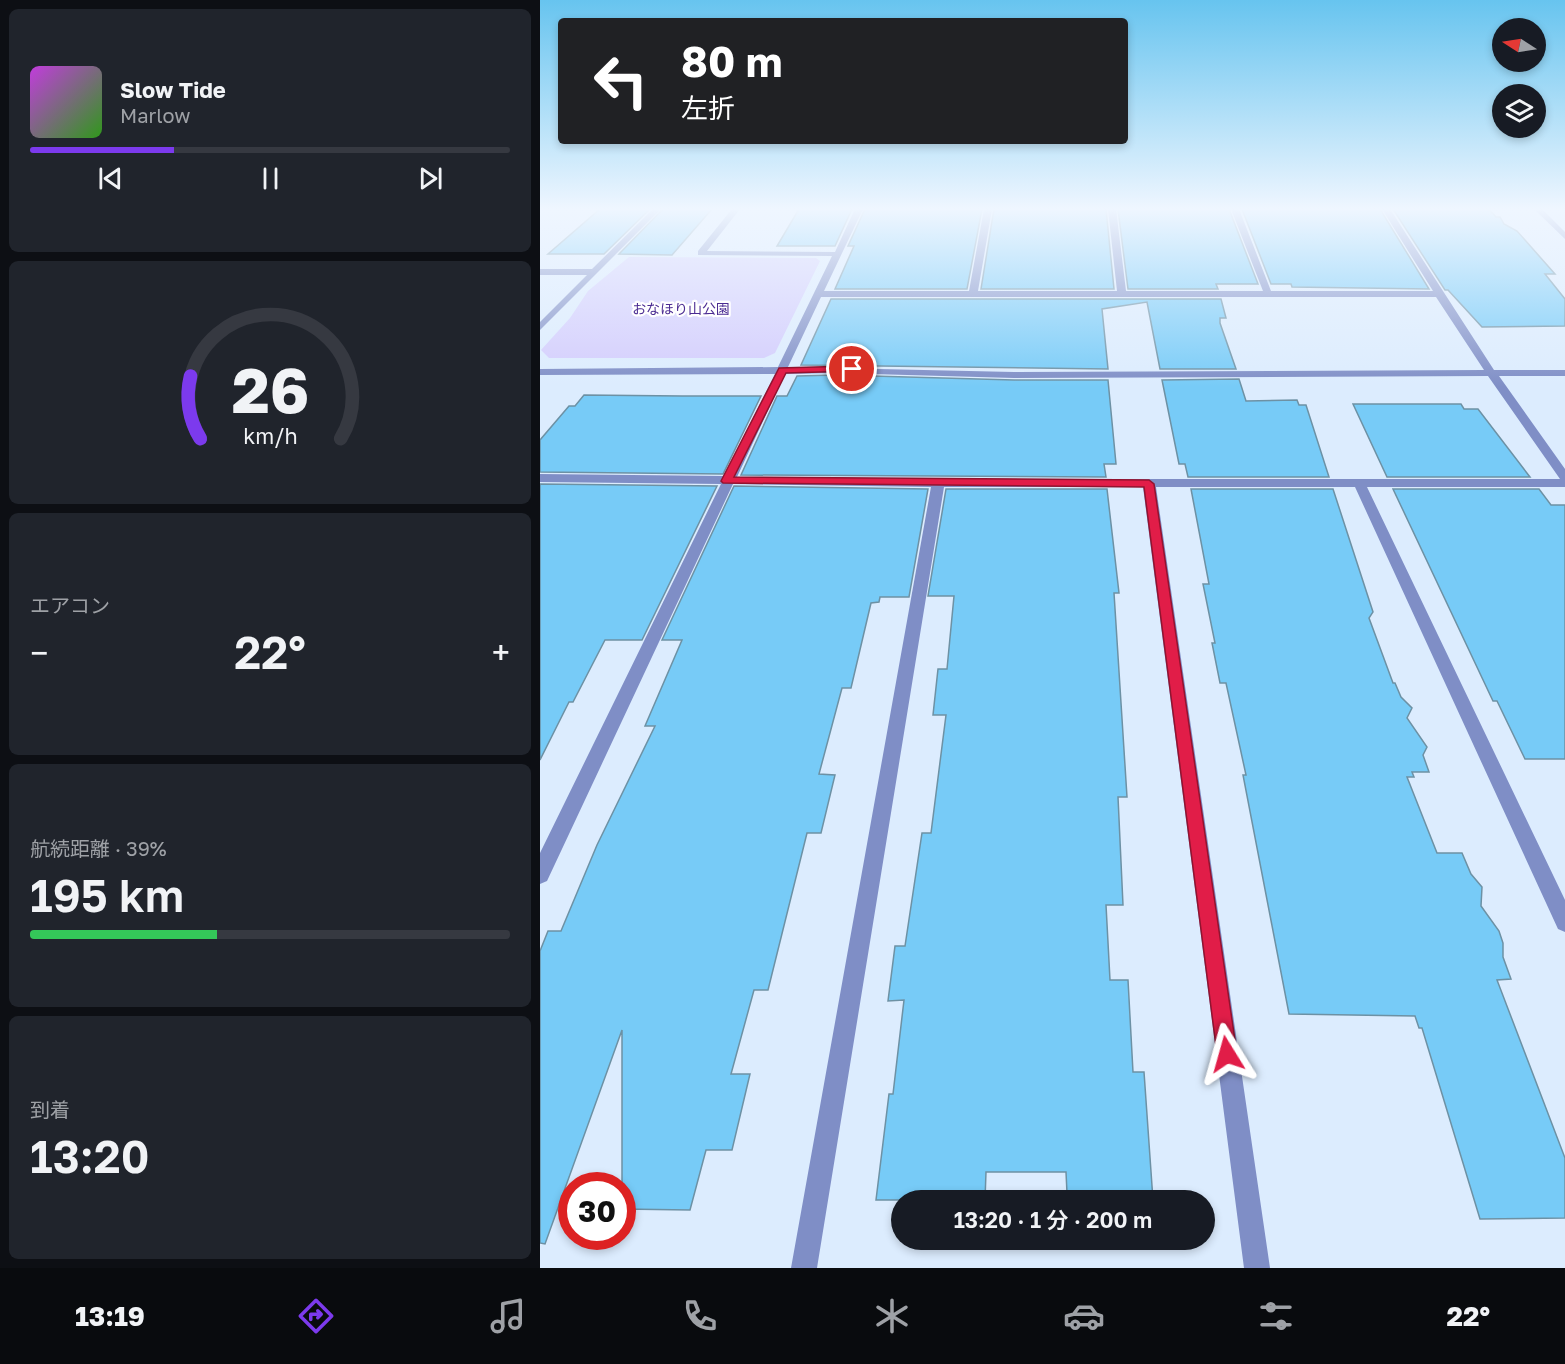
<!DOCTYPE html>
<html lang="ja">
<head>
<meta charset="utf-8">
<style>
  body { margin:0; font-family:"Golos Text","Noto Sans JP",sans-serif; background:#20242c; color:#f1f3f6; height:100vh; display:flex; flex-direction:column; font-size:22px; white-space:nowrap }
  * { box-sizing:border-box; margin:0 }
  p { font-size:20px; color:#9ea1a6 }
  .icon { flex:none; width:33px; height:33px; fill:none; stroke:currentColor; stroke-width:2; stroke-linecap:round; stroke-linejoin:round }
  .map { position:relative; flex:1; overflow:hidden }
  .details { display:flex; flex-direction:column; gap:9px; padding:9px; background:#0d0f14; width:540px }
  .details>* { flex:none }
  .top-card { position:absolute; left:18px; top:18px; width:570px; height:126px; border-radius:6px; box-shadow:0 3px 9px #0003; background:#202124; color:#fff; overflow:hidden }
  .needle { width:39px; rotate:282deg }
  .fabs { position:absolute; left:952px; top:18px; display:grid; gap:12px }
  .fabs a { display:grid; place-items:center; width:54px; height:54px; border-radius:50%; background:#171b24; box-shadow:0 3px 9px #0003; font-size:30px }
  .speed { position:absolute; left:18px; top:1172px; display:flex; gap:12px; font-size:30px; font-weight:700; text-align:center }
  .speed>* { display:grid; place-content:center; width:78px; height:78px; border-radius:50%; background:#171b24; box-shadow:0 3px 9px #0003; line-height:1 }
  .speed .limit { border:9px solid #d22; background:#fff; color:#111 }
  .pin { position:absolute; display:grid; place-items:center; width:51px; height:51px; color:#fff; margin:-26px; border:3px solid #fff; border-radius:50%; box-shadow:0 2px 6px #0007 }
  .me { position:absolute; width:66px; margin:-33px; rotate:352deg; stroke-linejoin:round; filter:drop-shadow(0 0 4px #0008) }
  .turn { display:flex; align-items:center; gap:21px; height:126px; padding:0 24px; font-size:27px }
  .turn .icon { width:78px; height:78px; stroke-width:2.5 }
  .turn b { display:block; font-size:42px; line-height:51px }
  .big { font-size:45px; font-weight:600; line-height:1.1 }
  .details .card { flex:1; display:flex; flex-direction:column; justify-content:center; gap:9px; min-width:0; padding:0 21px; border-radius:9px; background:#20242c }
  .details .dial { align-items:center; gap:0 }
  .dial svg { height:156px; overflow:visible; fill:none; stroke:#363941; stroke-width:7; stroke-linecap:round; text-anchor:middle }
  .dial text { fill:#f1f3f6; stroke:none }
  .song { display:flex; align-items:center; gap:18px }
  .cover { width:72px; height:72px; border-radius:9px; background:linear-gradient(135deg,hsl(290 70% 55%),hsl(110 70% 35%)) }
  .played { height:6px; border-radius:3px; background:linear-gradient(90deg,#7c3aed 30%,#363941 30%) }
  .keys { display:flex; justify-content:space-around; direction:ltr }
  .heat { display:flex; justify-content:space-between; align-items:center; font-size:33px; direction:ltr }
  .charge { height:9px; border-radius:4px; background:linear-gradient(90deg,#34c759 39%,#363941 0) }
  .trip { position:absolute; left:351px; top:1190px; width:324px; height:60px; border-radius:30px; background:#171b24; box-shadow:0 3px 9px #0003; font-weight:600; line-height:60px; text-align:center }
  .menu { display:flex; height:96px; justify-content:space-around; align-items:center; background:#090b0e; color:#9ea1a6 }
  .menu .icon { width:42px; height:42px }
  .menu .selected { color:#7c3aed }
  .menu b { font-size:27px; color:#f1f3f6 }
  main { display:flex; flex:1; min-height:0 }
  .map>svg:first-child { display:block }
</style>
</head>
<body>
<main>
<section class="details">
<div class="card">
<div class="song"><i class="cover"></i><div><b>Slow Tide</b><p>Marlow</p></div></div>
<div class="played"></div>
<div class="keys"><svg class="icon" aria-label="previous" viewBox="0 0 24 24"><path d="M18 5L8 12l10 7zM5 5v14"/></svg><svg class="icon" aria-label="pause" viewBox="0 0 24 24"><path d="M8 5v14M16 5v14"/></svg><svg class="icon" aria-label="next" viewBox="0 0 24 24"><path d="M6 5l10 7-10 7zM19 5v14"/></svg></div>
</div>
<div class="card dial"><svg viewBox="0 0 100 80">
<path d="M14 69A42 42 0 1 1 86 69"/>
<path d="M14 69A42 42 0 0 1 9 37" stroke="#7c3aed"/>
<text x="50" y="56" font-size="32" font-weight="700">26</text>
<text x="50" y="72" font-size="11">km/h</text>
</svg></div>
<div class="card"><p>エアコン</p>
<div class="heat"><a>−</a><b class="big">22°</b><a>+</a></div>
</div>
<div class="card"><p>航続距離 · 39%</p><b class="big">195 km</b><div class="charge"></div></div>
<div class="card"><p>到着</p><b class="big">13:20</b></div>
</section>
<div class="map">
<svg width="1025" height="1268" viewBox="0 0 1025 1268">
  <rect width="100%" height="100%" fill="#dcecfe"/>
  <path fill="#d3ccfd" d="M 89,257 L 276,258 L 280,261 L 235,353 L 224,358 L 9,358 L 1,350 L 30,318 L 48,291 Z"/>
  <path fill="#77cbf7" stroke="#6d91a4" stroke-width="1.5" d="M 60,209 L 110,209 L 64,254 L 8,254 Z
    M 123,209 L 172,209 L 132,255 L 79,254 Z
    M 259,209 L 312,209 L 295,246 L 237,246 Z
    M 325,209 L 442,209 L 427,289 L 295,289 L 314,246 L 308,246 Z
    M 454,209 L 566,209 L 574,289 L 441,289 Z
    M 578,209 L 689,209 L 718,284 L 676,284 L 678,289 L 588,289 Z
    M 702,209 L 840,209 L 889,289 L 752,287 L 751,284 L 731,284 Z
    M 853,209 L 949,209 L 956,217 L 960,217 L 964,224 L 977,231 L 1015,274 L 1005,274 L 1025,299 L 1025,326 L 942,327 L 908,290 L 905,290 Z
    M 291,299 L 681,299 L 686,318 L 680,318 L 680,323 L 696,369 L 620,369 L 607,302 L 562,309 L 568,369 L 261,365 Z
    M 296,375 L 474,380 L 568,380 L 576,464 L 564,464 L 566,477 L 201,475 L 237,396 L 247,396 L 257,376 Z
    M 699,379 L 706,401 L 757,400 L 759,405 L 766,405 L 789,477 L 648,477 L 645,464 L 639,464 L 622,380 Z
    M 44,395 L 142,396 L 221,396 L 183,474 L 0,472 L 0,440 L 29,406 L 35,406 Z
    M 813,404 L 921,404 L 924,409 L 938,409 L 990,477 L 847,477 Z
    M 0,484 L 177,486 L 102,640 L 65,640 L 33,702 L 29,702 L 0,760 Z
    M 194,486 L 388,489 L 369,597 L 340,597 L 339,602 L 331,603 L 311,688 L 302,688 L 279,774 L 295,775 L 281,833 L 267,833 L 228,990 L 214,990 L 191,1074 L 210,1074 L 192,1150 L 166,1150 L 150,1210 L 82,1209 L 82,1030 L 5,1244 L 0,1243 L 0,951 L 8,931 L 21,931 L 57,845 L 115,726 L 105,726 L 142,640 L 122,640 Z
    M 406,489 L 567,489 L 579,593 L 574,593 L 587,797 L 578,797 L 583,905 L 566,905 L 570,980 L 588,980 L 593,1072 L 604,1072 L 613,1200 L 549,1200 L 549,1194 L 527,1193 L 526,1172 L 446,1172 L 445,1200 L 336,1200 L 349,1094 L 353,1094 L 364,1000 L 348,1001 L 355,946 L 365,946 L 382,833 L 391,833 L 406,715 L 393,715 L 398,669 L 407,669 L 414,596 L 388,596 Z
    M 651,489 L 793,489 L 833,612 L 829,618 L 853,683 L 855,683 L 861,697 L 872,708 L 867,718 L 887,747 L 883,755 L 889,772 L 872,772 L 874,777 L 867,777 L 897,853 L 922,853 L 931,874 L 942,887 L 941,906 L 959,931 L 963,943 L 963,957 L 971,979 L 957,980 L 1025,1158 L 1025,1218 L 940,1219 L 882,1028 L 879,1028 L 875,1016 L 749,1014 L 703,775 L 706,775 L 686,683 L 680,683 L 672,643 L 675,643 L 663,584 L 669,584 Z
    M 853,489 L 999,489 L 1011,505 L 1025,505 L 1025,759 L 985,759 L 957,701 L 953,701 Z"/>
  <g fill="none" stroke-linecap="round" stroke-linejoin="round">
    <path fill="#7f8ec6" fill-rule="evenodd" d="M 113,209 L 121,209 L 0,330 L 0,322 L 47,275 L 0,275 L 0,269 L 52,269 Z
      M 192,209 L 200,209 L 167,251 L 295,252 L 315,209 L 323,209 L 284,291 L 429,291 L 444,209 L 452,209 L 438,291 L 577,291 L 568,209 L 576,209 L 586,291 L 723,291 L 691,209 L 699,209 L 731,291 L 893,291 L 842,209 L 850,209 L 954,370 L 1025,370 L 1025,376 L 959,376 L 1025,469 L 1025,487 L 827,487 L 1025,900 L 1025,932 L 1018,929 L 815,487 L 616,487 L 730,1268 L 704,1268 L 603,487 L 404,487 L 277,1268 L 251,1268 L 391,487 L 193,484 L 7,881 L 0,884 L 0,853 L 181,484 L 0,482 L 0,474 L 184,476 L 235,374 L 0,375 L 0,369 L 238,367 L 292,256 L 158,255 L 158,251 ZM 281,297 L 896,297 L 944,370 L 474,372 L 248,367 ZM 296,373 L 474,378 L 948,376 L 1020,479 L 398,479 L 197,477 L 245,374 Z"/>
    <path fill="#7f8ec6" fill-rule="evenodd" d="M 994,209 L 1002,209 L 1025,232 L 1025,239 Z"/>
  </g>
  <linearGradient id="sky" x2="0" y2="1"><stop stop-color="#67c4ef"/><stop offset="0.54" stop-color="#eff6ff"/><stop offset="1" stop-color="#eff6ff" stop-opacity="0"/></linearGradient>
  <rect width="1025" height="387" fill="url(#sky)"/>
  <path fill="#e11d48" stroke="#92132f" stroke-width="1.5" d="M 312,366 L 315,367 L 315,371 L 246,373 L 194,477 L 609,480 L 614,484 L 697,1054 L 694,1061 L 687,1064 L 680,1061 L 677,1054 L 604,487 L 183,483 L 181,481 L 239,368 Z"/>
  <g text-anchor="middle" dominant-baseline="central" stroke-width="4.5" stroke-linejoin="round" paint-order="stroke">
    <g font-size="14" fill="#4b2c92" stroke="#fff">
      <text x="141" y="308">おなほり山公園</text>
    </g>
  </g>
</svg>
<div class="fabs">
<a><svg class="needle" viewBox="-14 -14 28 28"><path d="M0-13l5 13h-10z" fill="#e53935"/><path d="M0 13l5-13h-10z" fill="#9ea1a6"/></svg></a>
<a><svg class="icon" aria-label="layers" viewBox="0 0 24 24"><path d="M12 4l9 5-9 5-9-5zM3 14l9 5 9-5"/></svg></a>
</div>
<div class="speed"><div class="limit">30</div></div>
<div class="pin" style="left:312px;top:369px;background:#d93025"><svg class="icon" aria-label="arrive" viewBox="0 0 24 24"><path d="M6 21V4h12l-3 4 3 4H6"/></svg></div>
<svg class="me" style="left:687px;top:1054px" viewBox="-20 -20 40 40"><path d="M0-17L14 15 0 8-14 15z" fill="#e11d48" stroke="#fff" stroke-width="4"/></svg>
<div class="trip">13:20 · 1 分 · 200 m</div>
<div class="top-card">
<div class="turn"><svg class="icon" aria-label="left" viewBox="0 0 24 24"><path d="M17 20v-9H6M10 6l-5 5 5 5"/></svg><div><b>80 m</b>左折</div></div>
</div>
</div>
</main>
<nav class="menu">
<b>13:19</b>
<svg class="icon selected" aria-label="directions" viewBox="0 0 24 24"><path d="M12 3l9 9-9 9-9-9zM9 14v-3h6M13 9l2 2-2 2"/></svg>
<svg class="icon" aria-label="music" viewBox="0 0 24 24"><path d="M9 18V5l10-2v13"/><circle cx="6" cy="18" r="3"/><circle cx="16" cy="16" r="3"/></svg>
<svg class="icon" aria-label="phone" viewBox="0 0 24 24"><path d="M5 4h4l2 5-3 2q2 4 5 5l2-3 5 2v4C11 20 4 13 5 4z"/></svg>
<svg class="icon" aria-label="climate" viewBox="0 0 24 24"><path d="M12 3v18M4 7l16 10M4 17L20 7"/></svg>
<svg class="icon" aria-label="car" viewBox="0 0 24 24"><path d="M5 17H2v-5l4-1 3-4h7l3 4 3 1v5h-3M9 17h6M6 11h13"/><circle cx="7" cy="17" r="2"/><circle cx="17" cy="17" r="2"/></svg>
<svg class="icon" aria-label="filters" viewBox="0 0 24 24"><path d="M4 7h16M4 17h16"/><circle cx="9" cy="7" r="2"/><circle cx="15" cy="17" r="2"/></svg>
<b>22°</b>
</nav>
</body>
</html>
